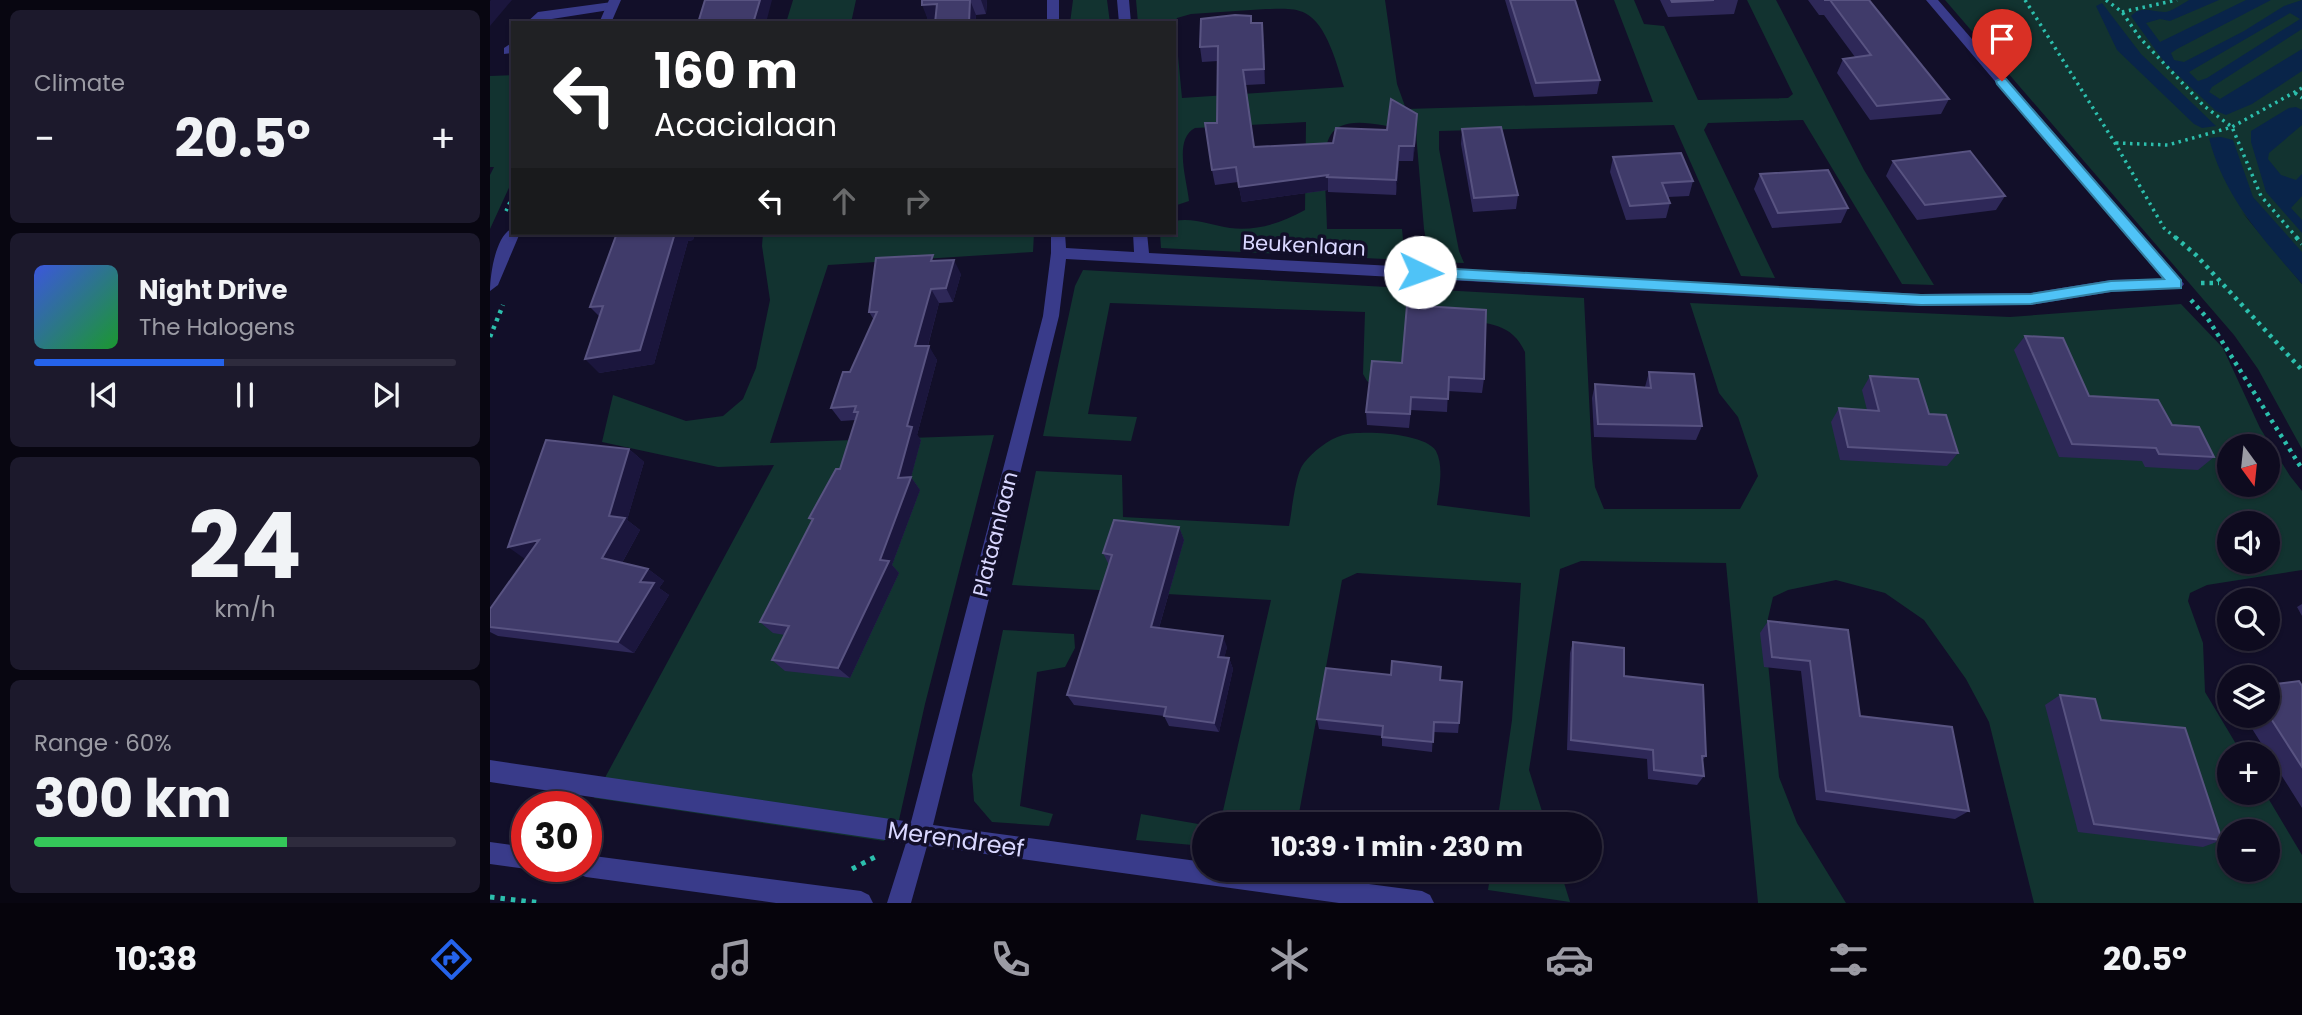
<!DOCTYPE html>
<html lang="en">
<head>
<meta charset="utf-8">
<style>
  body { margin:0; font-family:Poppins,sans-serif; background:#1c192c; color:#f1f3f6; height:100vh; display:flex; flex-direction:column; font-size:26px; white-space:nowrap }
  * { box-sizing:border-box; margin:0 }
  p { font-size:23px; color:#9b9ba4 }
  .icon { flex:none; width:38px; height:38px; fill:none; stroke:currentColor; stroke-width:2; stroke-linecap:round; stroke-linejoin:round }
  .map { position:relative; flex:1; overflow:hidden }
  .details { display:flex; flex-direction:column; gap:10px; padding:10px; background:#080611; width:490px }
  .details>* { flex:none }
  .banner { position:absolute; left:21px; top:21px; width:665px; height:214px; border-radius:0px; box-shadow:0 2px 5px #0004,0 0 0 2px #2e2b3d; background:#202124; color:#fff; overflow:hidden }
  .needle { width:46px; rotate:165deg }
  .buttons { position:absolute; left:1727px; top:434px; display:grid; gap:14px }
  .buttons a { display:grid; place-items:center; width:63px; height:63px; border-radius:50%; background:#0e0b1f; box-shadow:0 2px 5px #0004,0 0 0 2px #2e2b3d; font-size:35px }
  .speed { position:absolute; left:21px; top:791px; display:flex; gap:14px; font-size:35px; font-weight:700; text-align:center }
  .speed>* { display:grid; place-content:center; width:91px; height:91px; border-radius:50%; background:#0e0b1f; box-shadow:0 2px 5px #0004,0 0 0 2px #2e2b3d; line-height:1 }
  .speed .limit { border:10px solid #d22; background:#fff; color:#111 }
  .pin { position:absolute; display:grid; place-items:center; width:60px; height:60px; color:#fff; margin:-72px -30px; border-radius:50% 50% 50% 0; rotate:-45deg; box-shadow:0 0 7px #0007 }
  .pin .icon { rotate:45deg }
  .me { position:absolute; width:77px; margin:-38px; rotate:93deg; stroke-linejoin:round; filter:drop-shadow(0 0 5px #0008) }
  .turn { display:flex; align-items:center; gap:24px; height:147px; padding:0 28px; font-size:32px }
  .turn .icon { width:91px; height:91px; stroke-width:2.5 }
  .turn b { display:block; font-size:49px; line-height:60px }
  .lanes { display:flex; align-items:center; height:66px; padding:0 28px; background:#0003; justify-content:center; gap:35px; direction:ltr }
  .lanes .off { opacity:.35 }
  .big { font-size:52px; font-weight:700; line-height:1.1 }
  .details .widget { flex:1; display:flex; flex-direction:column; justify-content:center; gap:10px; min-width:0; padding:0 24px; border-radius:10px; background:#1c192c }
  .details .dial { align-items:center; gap:0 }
  .dial b { font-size:91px; line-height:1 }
  .song { display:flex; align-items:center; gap:21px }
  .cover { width:84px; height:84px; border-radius:10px; background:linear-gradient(135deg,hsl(230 70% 55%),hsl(130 70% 35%)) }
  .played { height:7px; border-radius:4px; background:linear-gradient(90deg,#2563eb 45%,#2e2b3d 45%) }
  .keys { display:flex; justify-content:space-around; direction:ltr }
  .heat { display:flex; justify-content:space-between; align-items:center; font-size:38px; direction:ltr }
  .charge { height:10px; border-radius:5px; background:linear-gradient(90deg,#34c759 60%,#2e2b3d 0) }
  .trip { position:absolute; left:702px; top:812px; width:410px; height:70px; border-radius:35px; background:#0e0b1f; box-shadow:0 2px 5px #0004,0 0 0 2px #2e2b3d; font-weight:700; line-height:70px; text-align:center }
  .tab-bar { display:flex; height:112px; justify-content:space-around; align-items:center; background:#06040c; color:#9b9ba4 }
  .tab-bar .icon { width:49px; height:49px }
  .tab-bar .on { color:#2563eb }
  .tab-bar b { font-size:32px; color:#f1f3f6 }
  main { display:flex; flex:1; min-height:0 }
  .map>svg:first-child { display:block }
</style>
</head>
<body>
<main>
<section class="details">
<div class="widget"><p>Climate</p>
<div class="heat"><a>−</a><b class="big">20.5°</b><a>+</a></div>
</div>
<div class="widget">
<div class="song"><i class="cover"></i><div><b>Night Drive</b><p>The Halogens</p></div></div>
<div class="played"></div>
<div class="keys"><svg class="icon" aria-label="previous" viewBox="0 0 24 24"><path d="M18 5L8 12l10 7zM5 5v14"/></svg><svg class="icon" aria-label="pause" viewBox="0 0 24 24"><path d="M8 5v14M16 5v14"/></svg><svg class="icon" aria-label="next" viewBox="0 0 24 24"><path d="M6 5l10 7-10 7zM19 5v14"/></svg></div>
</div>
<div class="widget dial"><b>24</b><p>km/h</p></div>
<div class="widget"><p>Range · 60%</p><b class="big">300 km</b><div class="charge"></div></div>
</section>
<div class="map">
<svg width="1812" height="903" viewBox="0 0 1812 903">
  <rect width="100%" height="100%" fill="#120f29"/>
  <path fill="#123330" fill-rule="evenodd" d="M 303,0 L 366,0 L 361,23 L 296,23 Z
    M 583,0 L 617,0 L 620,23 L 580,23 Z
    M 646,0 L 895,0 L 907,84 L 916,109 L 1163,102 L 1124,0 L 1144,0 L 1154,24 L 1174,26 L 1208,100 L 1298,98 L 1303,94 L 1257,0 L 1286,0 L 1374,170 L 1444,285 L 1412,284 L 1313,120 L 1218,123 L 1214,130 L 1285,278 L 1251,276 L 1184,125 L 949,131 L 949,149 L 969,251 L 974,263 L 940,262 L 934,229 L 926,133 C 817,103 835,140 837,229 L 912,229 L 915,260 L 671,248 L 670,233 L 684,233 L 684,221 C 704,217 721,225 740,228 C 768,231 791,223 815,210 L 816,122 L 705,128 C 683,139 697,180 699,201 L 684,206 L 684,23 L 648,23 ZM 776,9 C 789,9 803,7 815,13 C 837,24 847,65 854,87 L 692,98 L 685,24 L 687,18 L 701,14 Z
    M 1455,0 L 1812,0 L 1812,279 L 1751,211 L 1812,284 L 1812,449 L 1768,369 L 1744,335 Z
    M 23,75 L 23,179 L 0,229 L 0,175 L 4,167 L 0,167 L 0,76 Z
    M 273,233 L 544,233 L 543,252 L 338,265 L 280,443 L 504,435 L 435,704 L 409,820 L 394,841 L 104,798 L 284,465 L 228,467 L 112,442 L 123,395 L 196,421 L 233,416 L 253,399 L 266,368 L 280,300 L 272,246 Z
    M 593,270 L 1094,298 L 1102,458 L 1105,487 L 1114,509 L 1250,509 L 1268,476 L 1248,417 L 1229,393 L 1200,303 L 1520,317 L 1691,304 L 1733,348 L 1770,428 L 1800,476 L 1812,491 L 1812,570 L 1717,585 L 1700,593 L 1698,601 L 1713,643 L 1715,692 L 1752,754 L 1740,754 L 1740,793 L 1775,793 L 1812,855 L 1812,903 L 1544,903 L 1499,722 L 1476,679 L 1434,620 L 1395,593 L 1346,580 L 1298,590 L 1283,597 L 1275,631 L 1289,777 L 1307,823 L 1356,903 L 1268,903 L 1236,563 L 1091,561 L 1070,569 L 1039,770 L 1056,824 L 1007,824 L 1022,720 L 1031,583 L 867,573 L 852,580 L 807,824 L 730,824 L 781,600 L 522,585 L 546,471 L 632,475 L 633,517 L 799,526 C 802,512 805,474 814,463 C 823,452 838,439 853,435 C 872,430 935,433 946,451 C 954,466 949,489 947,505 L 1040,517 L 1035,352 C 1022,323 998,323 969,320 L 948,359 L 883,385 L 877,381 L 873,374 L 875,312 L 620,303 L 598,414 L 647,417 L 641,441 L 553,436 L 585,286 ZM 1740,446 L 1778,446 L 1778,485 L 1740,485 ZM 1740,523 L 1778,523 L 1778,562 L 1740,562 ZM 1740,831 L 1778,831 L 1778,870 L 1740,870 Z
    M 513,630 L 584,634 L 585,648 L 575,667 L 547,672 L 530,806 L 563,814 L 559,826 L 502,822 L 484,801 L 482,775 Z
    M 651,814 L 714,825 L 714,846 L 646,840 Z
    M 1001,870 L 1070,870 L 1080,902 L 998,890 Z"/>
  <path fill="#092449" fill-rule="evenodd" d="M 1699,0 L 1729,0 L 1680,21 L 1670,19 L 1656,23 L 1670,42 L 1756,0 L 1781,0 L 1687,49 L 1681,53 L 1684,60 L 1694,62 L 1754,31 L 1794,6 L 1812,0 L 1812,29 L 1722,87 L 1719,92 L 1730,99 L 1812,49 L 1812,71 L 1762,104 L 1736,115 L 1726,111 L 1675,63 L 1641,16 C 1652,5 1661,12 1674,12 C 1681,12 1692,4 1699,0 ZM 1800,13 L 1810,19 L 1717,78 L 1708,81 L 1699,72 Z
    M 1612,3 L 1651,54 L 1726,126 L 1712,128 L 1704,124 L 1627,50 L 1606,6 Z
    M 1806,107 L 1812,110 L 1812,125 L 1779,153 L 1778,159 L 1791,175 L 1806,180 L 1812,174 L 1812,196 L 1801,208 L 1812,220 L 1812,233 L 1776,192 L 1761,142 L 1761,131 L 1799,108 Z
    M 1731,137 L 1743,140 L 1763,197 L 1812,252 L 1812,284 C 1773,239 1734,197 1719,138 Z"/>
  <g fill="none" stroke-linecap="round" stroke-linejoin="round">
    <path stroke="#2cbfad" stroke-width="3.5" stroke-dasharray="2.5 4.5" stroke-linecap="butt" d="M 1535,0 L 1625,143 L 1674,228 L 1687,239
      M 1616,0 L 1632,12 L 1650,38 L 1714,106 L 1742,127 L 1771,196 L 1808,239
      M 1632,12 L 1687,0
      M 1805,93 L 1812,98
      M 1626,143 L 1678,145 L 1742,127 L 1812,88
      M 16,211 L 23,195"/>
    <path stroke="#2cbfad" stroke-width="4.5" stroke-dasharray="3.5 5" stroke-linecap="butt" d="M 1685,237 L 1706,255 L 1812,370
      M 1806,237 L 1812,244
      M 1711,283 L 1729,283
      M 1701,300 L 1718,319 L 1812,469
      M 0,337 L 13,305"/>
    <path stroke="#2cbfad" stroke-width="5" stroke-dasharray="4.5 6" stroke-linecap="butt" d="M 362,869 L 385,857
      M 0,897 L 52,903"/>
    <path fill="#393b8a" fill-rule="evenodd" d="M 122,2 L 126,3 L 126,9 L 36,23 L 48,12 Z
      M 23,42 L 23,53 L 14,54 L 14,48 Z"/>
    <path fill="#393b8a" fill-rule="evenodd" d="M 557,0 L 569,0 L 569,23 L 557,23 Z
      M 627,0 L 639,0 L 641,23 L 629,23 Z
      M 1436,0 L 1448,0 L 1691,280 L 1694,284 L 1691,288 L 1621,292 L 1541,305 L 1431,306 L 576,259 L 569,316 L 443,825 L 714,862 L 714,870 L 773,870 L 932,891 L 940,895 L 944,903 L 849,903 L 437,846 L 421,903 L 397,903 L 416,843 L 0,782 L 0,760 L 421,822 L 553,316 L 561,253 L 561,233 L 575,233 L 576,248 L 644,252 L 643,233 L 657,233 L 659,253 L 1431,294 L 1541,293 L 1621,280 L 1673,279 Z"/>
    <path fill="#393b8a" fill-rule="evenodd" d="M 119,0 L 131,0 L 121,23 L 109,23 Z
      M 23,228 L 23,233 L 30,233 L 8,285 L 0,291 C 0,274 6,234 23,228 Z
      M 0,842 L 37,847 L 37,866 L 44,866 L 37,869 L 0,864 Z
      M 96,855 L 371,891 L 379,895 L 383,903 L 286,903 L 96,877 L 88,874 L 85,866 L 96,866 Z"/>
  </g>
  <path fill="#2e2858" d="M 432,0 L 497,0 L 496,14 L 486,15 L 485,23 L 445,23 L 445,19 L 438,20 Z
    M 1015,0 L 1085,0 L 1110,80 L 1107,94 L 1044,97 Z
    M 1170,0 L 1248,0 L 1244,14 L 1178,17 Z
    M 1318,0 L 1379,0 L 1459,99 L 1451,114 L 1380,120 L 1347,73 L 1353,59 L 1365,57 L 1334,15 L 1329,15 Z
    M 762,23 L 774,37 L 775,84 L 756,85 L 764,147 L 843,143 L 897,130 L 927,114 L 927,129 L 923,161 L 909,161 L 906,195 L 838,192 L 838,190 L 752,202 L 748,182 L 725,185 L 722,170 L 727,123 L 728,61 L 712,62 L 710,47 Z
    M 972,129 L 1028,195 L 1026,209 L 983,212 L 971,144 Z
    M 1123,157 L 1203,181 L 1199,196 L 1178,197 L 1180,203 L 1176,218 L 1136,220 L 1120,172 Z
    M 1403,161 L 1515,196 L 1506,210 L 1427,220 L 1396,176 Z
    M 1270,174 L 1358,208 L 1351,223 L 1282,228 L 1264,189 Z
    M 127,233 L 205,233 L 203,240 L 198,241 L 164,364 L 109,373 L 109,316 L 100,307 Z
    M 446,261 L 471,274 L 463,302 L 449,303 L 438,346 L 447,360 L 427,435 L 431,440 L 421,477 L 430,490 L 402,565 L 409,573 L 360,678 L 295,671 L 282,660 L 295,635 L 283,633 L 270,622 L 322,521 L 319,518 L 350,469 L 366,420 L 351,421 L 341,408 L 360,372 L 384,320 L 379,312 Z
    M 1535,336 L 1599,396 L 1682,425 L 1724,457 L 1708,470 L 1655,467 L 1652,461 L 1569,457 L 1524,350 Z
    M 882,361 L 994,379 L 992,393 L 958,391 L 957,412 L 921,410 L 919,428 L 877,425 L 876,412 Z
    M 1159,372 L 1212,426 L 1206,440 L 1104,437 L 1102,398 L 1105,384 L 1155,387 Z
    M 1380,376 L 1439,414 L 1468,453 L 1457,466 L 1350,460 L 1341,422 L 1349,408 L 1377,410 L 1372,390 Z
    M 139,449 L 154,462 L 137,520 L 150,530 L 132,563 L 158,569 L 174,581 L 169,588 L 179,595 L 144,653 L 8,636 L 0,632 L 0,609 Z
    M 689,527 L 694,540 L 669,628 L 737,647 L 734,658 L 739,658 L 743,669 L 729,732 L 679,726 L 674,716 L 584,705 L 577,695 L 619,565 L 613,553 Z
    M 1812,604 L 1812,616 L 1807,607 Z
    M 1278,621 L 1358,630 L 1370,716 L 1479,811 L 1465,819 L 1326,800 L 1311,671 L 1274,667 L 1270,633 Z
    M 1083,642 L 1134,676 L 1216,756 L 1212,761 L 1214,776 L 1207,785 L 1158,779 L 1157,759 L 1077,750 L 1080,653 Z
    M 950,680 L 969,723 L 968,733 L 943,732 L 942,752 L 892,746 L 892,736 L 829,729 L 827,719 Z
    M 1778,685 L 1812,686 L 1812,808 L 1754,716 L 1778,716 Z
    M 1570,695 L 1732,840 L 1713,847 L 1588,832 L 1555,705 Z"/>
  <path fill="#1b163d" d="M 1,0 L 22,0 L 0,26 L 0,1 Z
    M 270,0 L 282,0 L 276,23 L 266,23 L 264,20 Z
    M 480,0 L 486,15 L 485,23 L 479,23 Z
    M 491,0 L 497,0 L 496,14 Z
    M 447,4 L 453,18 L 438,20 L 432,5 Z
    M 772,23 L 774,37 L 775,84 L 774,69 Z
    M 927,114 L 927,129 L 923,161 L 924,146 Z
    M 909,146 L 909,161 L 906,195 L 906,180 Z
    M 838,175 L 838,190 L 752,202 L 749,187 Z
    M 185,233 L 205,233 L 203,240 L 198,241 L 164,364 L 109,373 L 95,359 Z
    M 464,260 L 471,274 L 463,302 L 456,288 Z
    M 441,289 L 449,303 L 434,360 L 425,346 Z
    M 439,346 L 447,360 L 427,435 L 431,440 L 420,481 L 421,477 L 430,490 L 402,565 L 409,573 L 360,678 L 348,668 L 390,560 L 417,426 Z
    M 139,449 L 154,462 L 137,520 L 150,530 L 128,570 L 112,558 L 119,516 Z
    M 689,527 L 694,540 L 666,638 L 661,627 Z
    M 49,540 L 35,559 L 18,547 Z
    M 158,569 L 174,581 L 169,588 L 179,595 L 144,653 L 128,642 L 150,582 Z
    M 733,636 L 737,647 L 732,668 L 728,657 Z
    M 739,658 L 743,669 L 729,732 L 724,723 Z"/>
  <path fill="#403b6a" stroke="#585381" stroke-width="2" d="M 215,0 L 270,0 L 264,20 L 252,22 L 252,23 L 208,23 Z
    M 432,0 L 480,0 L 479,23 L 445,23 L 447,4 L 432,5 Z
    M 1020,0 L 1085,0 L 1110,80 L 1046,83 Z
    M 1181,0 L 1224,0 L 1182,2 Z
    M 1334,0 L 1379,0 L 1459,99 L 1387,106 L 1353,59 L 1381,55 L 1340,0 Z
    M 745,15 L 761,16 L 761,23 L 772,23 L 774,69 L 753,70 L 764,147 L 843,143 L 846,128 L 897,130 L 901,99 L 927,114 L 924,146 L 909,146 L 906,180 L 837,177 L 838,175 L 749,187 L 746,167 L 722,170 L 715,123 L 727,123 L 728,46 L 710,47 L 711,19 Z
    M 1011,127 L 1028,195 L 984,198 L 972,129 Z
    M 1480,151 L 1515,196 L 1435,205 L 1403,161 Z
    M 1191,153 L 1203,181 L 1172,183 L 1180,203 L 1140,206 L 1123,157 Z
    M 1338,170 L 1358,208 L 1288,213 L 1270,174 Z
    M 127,233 L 185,233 L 150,350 L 95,359 L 113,306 L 100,307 Z
    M 443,255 L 441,261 L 464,260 L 456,288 L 441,289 L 425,346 L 439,346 L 417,426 L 422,427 L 408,478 L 421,477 L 390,560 L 399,561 L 348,668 L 282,660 L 299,626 L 270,622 L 323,519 L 319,518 L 346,469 L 350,469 L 368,412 L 364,412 L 366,406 L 341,408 L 353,372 L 360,372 L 387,312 L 379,312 L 386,258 Z
    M 917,305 L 996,310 L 994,379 L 959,377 L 958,399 L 921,397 L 920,414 L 876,412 L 882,361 L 912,363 Z
    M 1535,336 L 1573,338 L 1599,396 L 1668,400 L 1682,425 L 1709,427 L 1724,457 L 1669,454 L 1666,448 L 1582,444 Z
    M 1159,372 L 1204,374 L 1212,426 L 1108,424 L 1105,384 L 1161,388 Z
    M 1380,376 L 1428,379 L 1439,414 L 1456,415 L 1468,453 L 1358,447 L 1349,408 L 1389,411 Z
    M 56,440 L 139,449 L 119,516 L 135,518 L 112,558 L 158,569 L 150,582 L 164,583 L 128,642 L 0,627 L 0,609 L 49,540 L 18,547 Z
    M 624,520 L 689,527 L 661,627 L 733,636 L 728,657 L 739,658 L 724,723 L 674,716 L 676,707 L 577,695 L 622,555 L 613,553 Z
    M 1278,621 L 1358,630 L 1370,716 L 1462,727 L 1479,811 L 1336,791 L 1320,661 L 1282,657 Z
    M 1083,642 L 1134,648 L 1134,676 L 1213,685 L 1216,756 L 1212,756 L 1214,776 L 1164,770 L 1163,750 L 1081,740 Z
    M 902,661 L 951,667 L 950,680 L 972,682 L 969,723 L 944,722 L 943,742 L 892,737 L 893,726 L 827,719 L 836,668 L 901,675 Z
    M 1809,681 L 1812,686 L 1812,767 L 1778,714 L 1778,685 Z
    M 1570,695 L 1605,699 L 1611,720 L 1695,728 L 1732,840 L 1604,824 Z"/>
  <path fill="#4fc3f7" stroke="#337fa1" stroke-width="2" d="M 1512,78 L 1516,79 L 1691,280 L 1691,288 L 1621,291 L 1541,304 L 1431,305 L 930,277 L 923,272 L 930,267 L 1431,295 L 1541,294 L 1621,281 L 1674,279 L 1507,84 L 1506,81 Z"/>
  <g text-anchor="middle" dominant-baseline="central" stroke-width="7" stroke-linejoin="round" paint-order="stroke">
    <g font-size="21" fill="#d9d7ff" stroke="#120f29">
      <text transform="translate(814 245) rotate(3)">Beukenlaan</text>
      <text transform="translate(505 534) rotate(-76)">Plataanlaan</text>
    </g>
    <g font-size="24" fill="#d9d7ff" stroke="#120f29">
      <text transform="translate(466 839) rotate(8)">Merendreef</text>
    </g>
  </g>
</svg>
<div class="buttons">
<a><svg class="needle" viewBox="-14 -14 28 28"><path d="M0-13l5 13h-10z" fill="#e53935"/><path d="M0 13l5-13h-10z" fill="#9b9ba4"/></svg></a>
<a><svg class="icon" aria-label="sound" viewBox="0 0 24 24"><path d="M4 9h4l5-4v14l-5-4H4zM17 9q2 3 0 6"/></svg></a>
<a><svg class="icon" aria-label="search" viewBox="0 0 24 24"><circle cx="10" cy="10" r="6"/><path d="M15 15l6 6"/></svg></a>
<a><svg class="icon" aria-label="layers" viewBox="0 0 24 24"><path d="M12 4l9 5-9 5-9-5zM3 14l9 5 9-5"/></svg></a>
<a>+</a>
<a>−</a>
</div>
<div class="speed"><div class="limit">30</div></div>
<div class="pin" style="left:1512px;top:81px;background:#d93025"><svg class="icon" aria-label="arrive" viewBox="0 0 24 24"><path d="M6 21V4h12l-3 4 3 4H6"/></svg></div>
<svg class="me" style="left:930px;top:272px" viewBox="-20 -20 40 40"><circle r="19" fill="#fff"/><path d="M0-13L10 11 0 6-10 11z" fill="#4fc3f7"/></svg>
<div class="trip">10:39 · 1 min · 230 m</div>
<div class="banner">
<div class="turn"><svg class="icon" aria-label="left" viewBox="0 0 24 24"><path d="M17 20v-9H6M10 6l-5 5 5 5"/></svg><div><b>160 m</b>Acacialaan</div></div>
<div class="lanes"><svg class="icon" aria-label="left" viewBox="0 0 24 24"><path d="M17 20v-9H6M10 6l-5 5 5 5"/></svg><svg class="icon off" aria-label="ahead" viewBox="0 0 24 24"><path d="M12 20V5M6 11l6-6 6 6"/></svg><svg class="icon off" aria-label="right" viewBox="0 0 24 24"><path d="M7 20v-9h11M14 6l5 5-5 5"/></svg></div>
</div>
</div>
</main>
<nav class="tab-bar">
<b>10:38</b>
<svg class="icon on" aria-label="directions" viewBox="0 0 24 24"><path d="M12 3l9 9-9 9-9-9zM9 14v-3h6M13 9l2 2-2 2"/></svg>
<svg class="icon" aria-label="music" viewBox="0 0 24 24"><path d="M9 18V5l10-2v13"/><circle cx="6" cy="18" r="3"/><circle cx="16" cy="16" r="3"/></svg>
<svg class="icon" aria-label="phone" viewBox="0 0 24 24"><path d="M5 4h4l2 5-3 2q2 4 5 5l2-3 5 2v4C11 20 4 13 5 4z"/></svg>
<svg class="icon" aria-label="climate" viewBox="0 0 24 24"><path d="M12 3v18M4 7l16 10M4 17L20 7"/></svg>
<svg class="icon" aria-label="car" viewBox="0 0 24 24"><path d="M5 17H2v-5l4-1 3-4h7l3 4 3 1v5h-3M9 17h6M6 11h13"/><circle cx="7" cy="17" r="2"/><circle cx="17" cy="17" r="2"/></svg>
<svg class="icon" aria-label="filters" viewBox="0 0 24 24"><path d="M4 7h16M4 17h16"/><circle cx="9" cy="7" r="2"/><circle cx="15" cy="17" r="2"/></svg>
<b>20.5°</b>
</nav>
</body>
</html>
